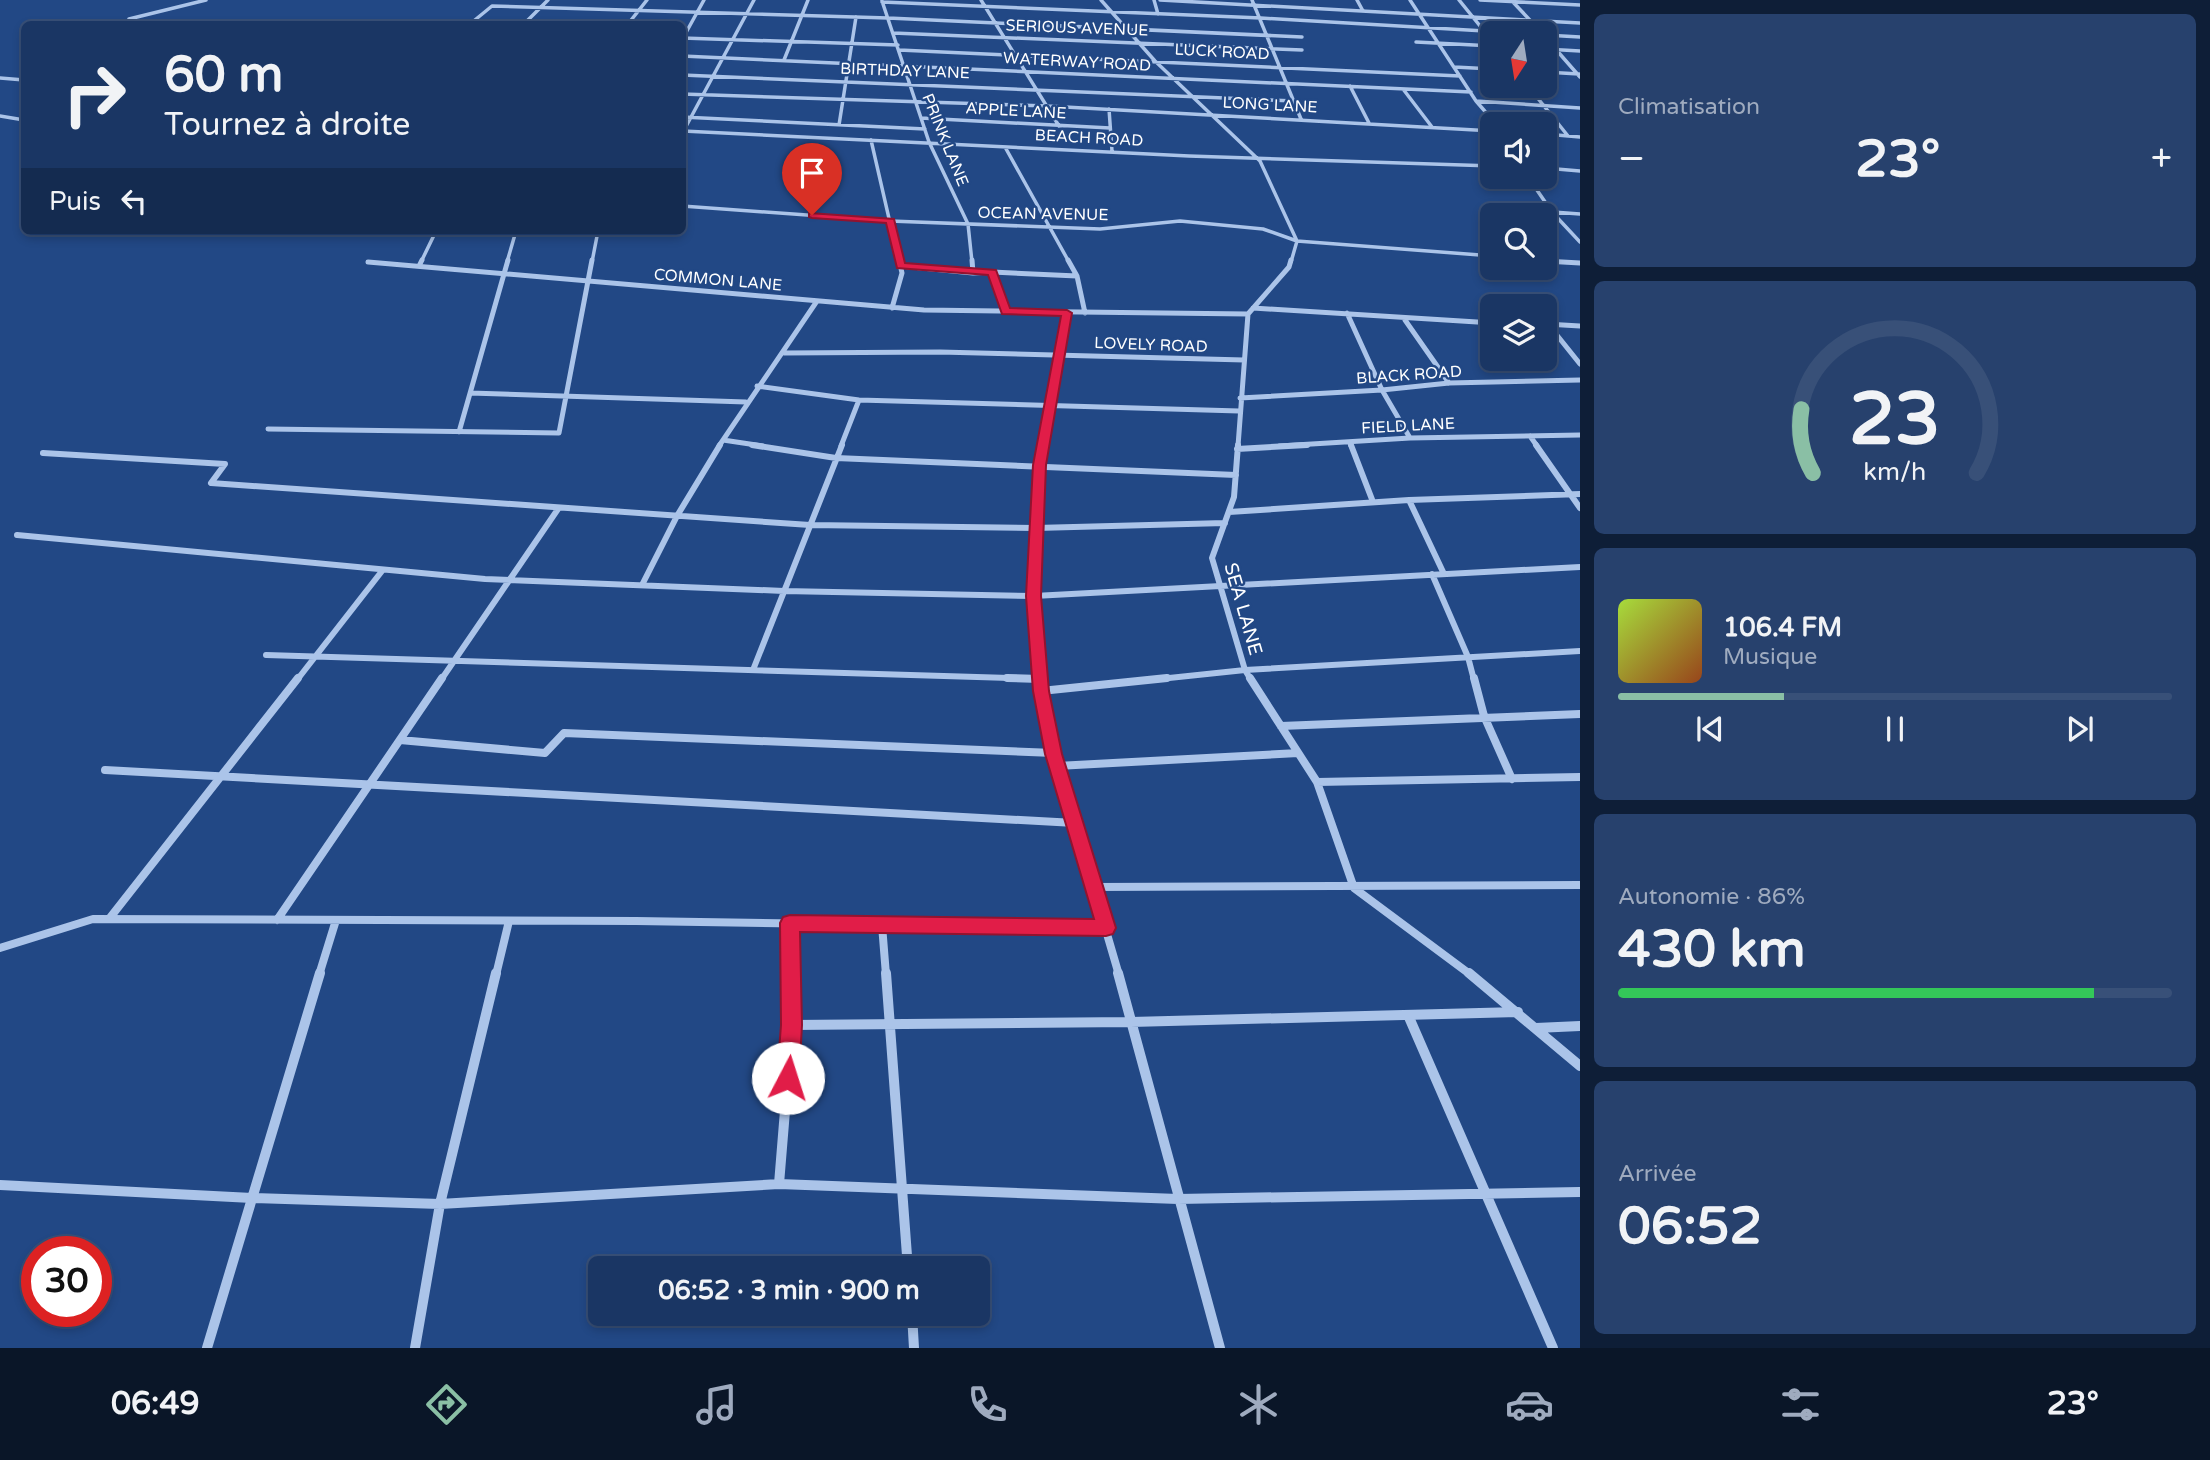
<!DOCTYPE html>
<html lang="fr">
<head>
<meta charset="utf-8">
<style>
  body { margin:0; font-family:"Varela Round",sans-serif; background:#27416d; color:#f1f3f6; height:100vh; display:flex; flex-direction:column; font-size:26px; white-space:nowrap }
  * { box-sizing:border-box; margin:0 }
  p { font-size:23px; color:#9fabbf }
  .icon { flex:none; width:38px; height:38px; fill:none; stroke:currentColor; stroke-width:2; stroke-linecap:round; stroke-linejoin:round }
  .map { position:relative; flex:1; overflow:hidden }
  .details { display:flex; flex-direction:column; gap:14px; padding:14px; background:#0e1e37; width:630px }
  .details>* { flex:none }
  .top-card { position:absolute; left:21px; top:21px; width:665px; height:214px; border-radius:10px; box-shadow:0 4px 10px #0003,0 0 0 2px #385078; background:#1a3664; color:#f1f3f6; overflow:hidden }
  .needle { width:46px; rotate:192deg }
  .fabs { position:absolute; left:1480px; top:21px; display:grid; gap:14px }
  .fabs a { display:grid; place-items:center; width:77px; height:77px; border-radius:10px; background:#1a3664; box-shadow:0 4px 10px #0003,0 0 0 2px #385078; font-size:35px }
  .speed { position:absolute; left:21px; top:1236px; display:flex; gap:14px; font-size:35px; font-weight:700; text-align:center }
  .speed>* { display:grid; place-content:center; width:91px; height:91px; border-radius:50%; background:#1a3664; box-shadow:0 4px 10px #0003,0 0 0 2px #385078; line-height:1 }
  .speed .limit { border:10px solid #d22; background:#fff; color:#111 }
  .pin { position:absolute; display:grid; place-items:center; width:60px; height:60px; color:#fff; margin:-72px -30px; border-radius:50% 50% 50% 0; rotate:-45deg; box-shadow:0 0 7px #0007 }
  .pin .icon { rotate:45deg }
  .me { position:absolute; width:77px; margin:-38px; rotate:5deg; stroke-linejoin:round; filter:drop-shadow(0 0 5px #0008) }
  .turn { display:flex; align-items:center; gap:24px; height:147px; padding:0 28px; font-size:32px }
  .turn .icon { width:91px; height:91px; stroke-width:2.5 }
  .turn b { display:block; font-size:49px; line-height:60px }
  .then { display:flex; align-items:center; height:66px; padding:0 28px; background:#0003; gap:14px; font-size:26px }
  .big { font-size:52px; font-weight:700; line-height:1.1 }
  .details .card { flex:1; display:flex; flex-direction:column; justify-content:center; gap:10px; min-width:0; padding:0 24px; border-radius:10px; background:#27416d }
  .details .dial { align-items:center; gap:0 }
  .dial svg { height:182px; overflow:visible; fill:none; stroke:#385078; stroke-width:7; stroke-linecap:round; text-anchor:middle }
  .dial text { fill:#f1f3f6; stroke:none }
  .song { display:flex; align-items:center; gap:21px }
  .cover { width:84px; height:84px; border-radius:10px; background:linear-gradient(135deg,hsl(80 70% 55%),hsl(20 70% 35%)) }
  .played { height:7px; border-radius:4px; background:linear-gradient(90deg,#8abfa5 30%,#385078 30%) }
  .keys { display:flex; justify-content:space-around; direction:ltr }
  .heat { display:flex; justify-content:space-between; align-items:center; font-size:38px; direction:ltr }
  .charge { height:10px; border-radius:5px; background:linear-gradient(90deg,#34c759 86%,#385078 0) }
  .trip { position:absolute; left:588px; top:1256px; width:402px; height:70px; border-radius:10px; background:#1a3664; box-shadow:0 4px 10px #0003,0 0 0 2px #385078; font-weight:700; line-height:70px; text-align:center }
  .menu { display:flex; height:112px; justify-content:space-around; align-items:center; background:#0a1628; color:#9fabbf }
  .menu .icon { width:49px; height:49px }
  .menu .selected { color:#8abfa5 }
  .menu b { font-size:32px; color:#f1f3f6 }
  main { display:flex; flex:1; min-height:0 }
  .map>svg:first-child { display:block }
</style>
</head>
<body>
<main>
<div class="map">
<svg width="1580" height="1348" viewBox="0 0 1580 1348">
  <rect width="100%" height="100%" fill="#224885"/>
  <g fill="none" stroke-linecap="round" stroke-linejoin="round">
    <path stroke="#abc4e9" stroke-width="3.5" d="M 981,0 L 1059,126
      M 1154,0 L 1158,14
      M 1160,0 L 1580,23
      M 1252,0 L 1301,119
      M 1357,0 L 1363,11
      M 1410,0 L 1476,101 L 1496,124
      M 1459,0 L 1493,42
      M 1480,0 L 1580,5
      M 882,1 L 929,142 L 968,224 L 972,262
      M 1512,1 L 1542,33
      M 882,2 L 1261,18 L 1519,33
      M 129,19 L 206,0
      M 470,24 L 492,6 L 888,18 L 1302,37
      M 524,24 L 548,0
      M 628,24 L 647,0
      M 893,33 L 1302,50
      M 1545,35 L 1580,37
      M 1545,37 L 1580,77
      M 682,38 L 898,45
      M 683,38 L 704,0
      M 1416,42 L 1493,46
      M 1545,49 L 1580,51
      M 899,50 L 1460,76
      M 682,56 L 1471,92
      M 784,60 L 808,0
      M 1454,67 L 1493,69
      M 1545,72 L 1579,74
      M 682,75 L 1294,101
      M 0,78 L 24,80
      M 1350,86 L 1369,123
      M 1528,86 L 1568,136
      M 1403,89 L 1432,127
      M 682,94 L 1047,106 L 1493,131
      M 1476,101 L 1580,108
      M 1109,109 L 1112,151
      M 0,116 L 24,120
      M 682,117 L 925,129
      M 921,118 L 1110,128
      M 839,125 L 856,17
      M 683,131 L 1189,156 L 1493,166
      M 683,132 L 754,0
      M 1545,134 L 1580,137
      M 871,140 L 899,262
      M 1005,147 L 1069,262
      M 1545,168 L 1580,171
      M 1528,177 L 1552,212 L 1580,242
      M 682,206 L 890,221 L 1100,229 L 1180,221 L 1263,229 L 1297,241 L 1260,161 L 1155,61 L 1101,0
      M 1553,212 L 1580,214
      M 1545,261 L 1560,262
      M 421,262 L 436,231
      M 507,262 L 516,231
      M 592,262 L 598,231
      M 1291,262 L 1297,241 L 1493,256"/>
    <path stroke="#abc4e9" stroke-width="5" d="M 972,260 L 973,273 L 992,272 L 1006,312
      M 1068,260 L 1077,276 L 1085,313
      M 1545,261 L 1580,263
      M 368,262 L 924,310 L 1248,314
      M 419,266 L 422,260
      M 901,266 L 973,273
      M 992,272 L 1077,276
      M 892,308 L 902,273 L 899,260
      M 1253,308 L 1493,323
      M 1347,313 L 1382,390 L 1410,438
      M 1405,320 L 1449,383
      M 1546,324 L 1580,326
      M 1548,324 L 1580,364
      M 784,353 L 940,352 L 1244,360
      M 757,386 L 859,400 L 1239,411
      M 470,393 L 746,402
      M 1240,398 L 1382,390 L 1449,383 L 1580,380
      M 268,429 L 559,433 L 592,260
      M 459,432 L 508,260
      M 1530,436 L 1537,446
      M 723,440 L 763,446
      M 1350,443 L 1351,446
      M 719,446 L 817,301
      M 841,446 L 859,400
      M 1043,446 L 1067,313
      M 1238,446 L 1248,314 L 1289,267 L 1291,260
      M 1279,446 L 1410,438 L 1580,435"/>
    <path stroke="#abc4e9" stroke-width="6" d="M 752,445 L 836,458 L 1236,475
      M 1238,445 L 1234,497 L 1212,558 L 1245,670 L 1251,680
      M 1351,445 L 1373,502
      M 1536,445 L 1580,508
      M 1237,449 L 1307,445
      M 43,453 L 225,464 L 211,483 L 810,525 L 1036,528 L 1225,523
      M 1409,500 L 1444,574
      M 1229,512 L 1409,500 L 1580,494
      M 17,535 L 485,579 L 784,591 L 1034,596 L 1580,567
      M 1432,574 L 1468,657 L 1474,680
      M 642,585 L 677,516 L 720,445
      M 266,655 L 1040,679
      M 753,670 L 842,445
      M 297,680 L 382,571
      M 441,680 L 558,509
      M 1040,680 L 1034,596 L 1040,465 L 1044,445
      M 1150,680 L 1245,670 L 1580,651"/>
    <path stroke="#abc4e9" stroke-width="8" d="M 1007,678 L 1040,679
      M 1040,678 L 1054,753 L 1119,975
      M 1250,678 L 1317,782 L 1354,888 L 1471,975
      M 1474,678 L 1484,716 L 1512,779
      M 1041,691 L 1167,678
      M 1281,726 L 1580,714
      M 400,740 L 545,753 L 564,733 L 1054,753
      M 1057,766 L 1298,753
      M 105,770 L 1075,823
      M 1317,782 L 1580,777
      M 1095,887 L 1580,885
      M 109,919 L 298,678
      M 277,920 L 442,678
      M 790,923 L 791,975
      M 882,925 L 886,975
      M 0,948 L 93,919 L 636,921 L 1106,928
      M 319,975 L 336,920
      M 496,975 L 509,921"/>
    <path stroke="#abc4e9" stroke-width="10" d="M 886,973 L 908,1269
      M 1118,973 L 1220,1348
      M 1469,973 L 1580,1066
      M 1408,1015 L 1553,1348
      M 792,1025 L 1131,1022 L 1518,1012
      M 1536,1028 L 1580,1026
      M 779,1184 L 792,1025 L 791,973
      M 0,1185 L 252,1198 L 440,1204 L 779,1184 L 1178,1199 L 1580,1192
      M 912,1314 L 914,1348
      M 207,1348 L 320,973
      M 415,1348 L 440,1204 L 496,973"/>
  </g>
  <path fill="#e11d48" stroke="#92132f" stroke-width="2" d="M 809,213 L 894,219 L 905,263 L 996,270 L 1010,308 L 1067,310 L 1072,313 L 1046,465 L 1041,596 L 1049,691 L 1062,754 L 1116,928 L 1113,934 L 1106,936 L 800,932 L 802,1025 L 799,1078 L 795,1085 L 788,1088 L 780,1085 L 777,1078 L 781,1025 L 780,923 L 783,917 L 790,915 L 1094,919 L 1045,754 L 1033,691 L 1026,596 L 1033,465 L 1061,316 L 1002,314 L 988,275 L 897,268 L 886,223 L 812,218 L 809,217 Z"/>
  <g text-anchor="middle" dominant-baseline="central" stroke-width="5" stroke-linejoin="round" paint-order="stroke">
    <g font-size="16" fill="#fff" stroke="#224885">
      <text transform="translate(1077 28) rotate(2)">SERIOUS AVENUE</text>
      <text transform="translate(1222 52) rotate(3)">LUCK ROAD</text>
      <text transform="translate(1077 62) rotate(3)">WATERWAY ROAD</text>
      <text transform="translate(905 71) rotate(2)">BIRTHDAY LANE</text>
      <text transform="translate(1270 105) rotate(3)">LONG LANE</text>
      <text transform="translate(1016 111) rotate(3)">APPLE LANE</text>
      <text transform="translate(1089 138) rotate(3)">BEACH ROAD</text>
      <text transform="translate(945 140) rotate(68)">PRINK LANE</text>
      <text transform="translate(1043 214) rotate(1)">OCEAN AVENUE</text>
      <text transform="translate(718 280) rotate(5)">COMMON LANE</text>
      <text transform="translate(1151 345) rotate(2)">LOVELY ROAD</text>
      <text transform="translate(1409 375) rotate(-4)">BLACK ROAD</text>
      <text transform="translate(1408 426) rotate(-3)">FIELD LANE</text>
    </g>
    <g font-size="19" fill="#fff" stroke="#224885">
      <text transform="translate(1243 609) rotate(74)">SEA LANE</text>
    </g>
  </g>
</svg>
<div class="fabs">
<a><svg class="needle" viewBox="-14 -14 28 28"><path d="M0-13l5 13h-10z" fill="#e53935"/><path d="M0 13l5-13h-10z" fill="#9fabbf"/></svg></a>
<a><svg class="icon" aria-label="sound" viewBox="0 0 24 24"><path d="M4 9h4l5-4v14l-5-4H4zM17 9q2 3 0 6"/></svg></a>
<a><svg class="icon" aria-label="search" viewBox="0 0 24 24"><circle cx="10" cy="10" r="6"/><path d="M15 15l6 6"/></svg></a>
<a><svg class="icon" aria-label="layers" viewBox="0 0 24 24"><path d="M12 4l9 5-9 5-9-5zM3 14l9 5 9-5"/></svg></a>
</div>
<div class="speed"><div class="limit">30</div></div>
<div class="pin" style="left:812px;top:215px;background:#d93025"><svg class="icon" aria-label="arrive" viewBox="0 0 24 24"><path d="M6 21V4h12l-3 4 3 4H6"/></svg></div>
<svg class="me" style="left:788px;top:1078px" viewBox="-20 -20 40 40"><circle r="19" fill="#fff"/><path d="M0-13L10 11 0 6-10 11z" fill="#e11d48"/></svg>
<div class="trip">06:52 · 3 min · 900 m</div>
<div class="top-card">
<div class="turn"><svg class="icon" aria-label="right" viewBox="0 0 24 24"><path d="M7 20v-9h11M14 6l5 5-5 5"/></svg><div><b>60 m</b>Tournez à droite</div></div>
<div class="then">Puis<svg class="icon" aria-label="left" viewBox="0 0 24 24"><path d="M17 20v-9H6M10 6l-5 5 5 5"/></svg></div>
</div>
</div>
<section class="details">
<div class="card"><p>Climatisation</p>
<div class="heat"><a>−</a><b class="big">23°</b><a>+</a></div>
</div>
<div class="card dial"><svg viewBox="0 0 100 80">
<path d="M14 69A42 42 0 1 1 86 69"/>
<path d="M14 69A42 42 0 0 1 9 41" stroke="#8abfa5"/>
<text x="50" y="56" font-size="32" font-weight="700">23</text>
<text x="50" y="72" font-size="11">km/h</text>
</svg></div>
<div class="card">
<div class="song"><i class="cover"></i><div><b>106.4 FM</b><p>Musique</p></div></div>
<div class="played"></div>
<div class="keys"><svg class="icon" aria-label="previous" viewBox="0 0 24 24"><path d="M18 5L8 12l10 7zM5 5v14"/></svg><svg class="icon" aria-label="pause" viewBox="0 0 24 24"><path d="M8 5v14M16 5v14"/></svg><svg class="icon" aria-label="next" viewBox="0 0 24 24"><path d="M6 5l10 7-10 7zM19 5v14"/></svg></div>
</div>
<div class="card"><p>Autonomie · 86%</p><b class="big">430 km</b><div class="charge"></div></div>
<div class="card"><p>Arrivée</p><b class="big">06:52</b></div>
</section>
</main>
<nav class="menu">
<b>06:49</b>
<svg class="icon selected" aria-label="directions" viewBox="0 0 24 24"><path d="M12 3l9 9-9 9-9-9zM9 14v-3h6M13 9l2 2-2 2"/></svg>
<svg class="icon" aria-label="music" viewBox="0 0 24 24"><path d="M9 18V5l10-2v13"/><circle cx="6" cy="18" r="3"/><circle cx="16" cy="16" r="3"/></svg>
<svg class="icon" aria-label="phone" viewBox="0 0 24 24"><path d="M5 4h4l2 5-3 2q2 4 5 5l2-3 5 2v4C11 20 4 13 5 4z"/></svg>
<svg class="icon" aria-label="climate" viewBox="0 0 24 24"><path d="M12 3v18M4 7l16 10M4 17L20 7"/></svg>
<svg class="icon" aria-label="car" viewBox="0 0 24 24"><path d="M5 17H2v-5l4-1 3-4h7l3 4 3 1v5h-3M9 17h6M6 11h13"/><circle cx="7" cy="17" r="2"/><circle cx="17" cy="17" r="2"/></svg>
<svg class="icon" aria-label="filters" viewBox="0 0 24 24"><path d="M4 7h16M4 17h16"/><circle cx="9" cy="7" r="2"/><circle cx="15" cy="17" r="2"/></svg>
<b>23°</b>
</nav>
</body>
</html>
